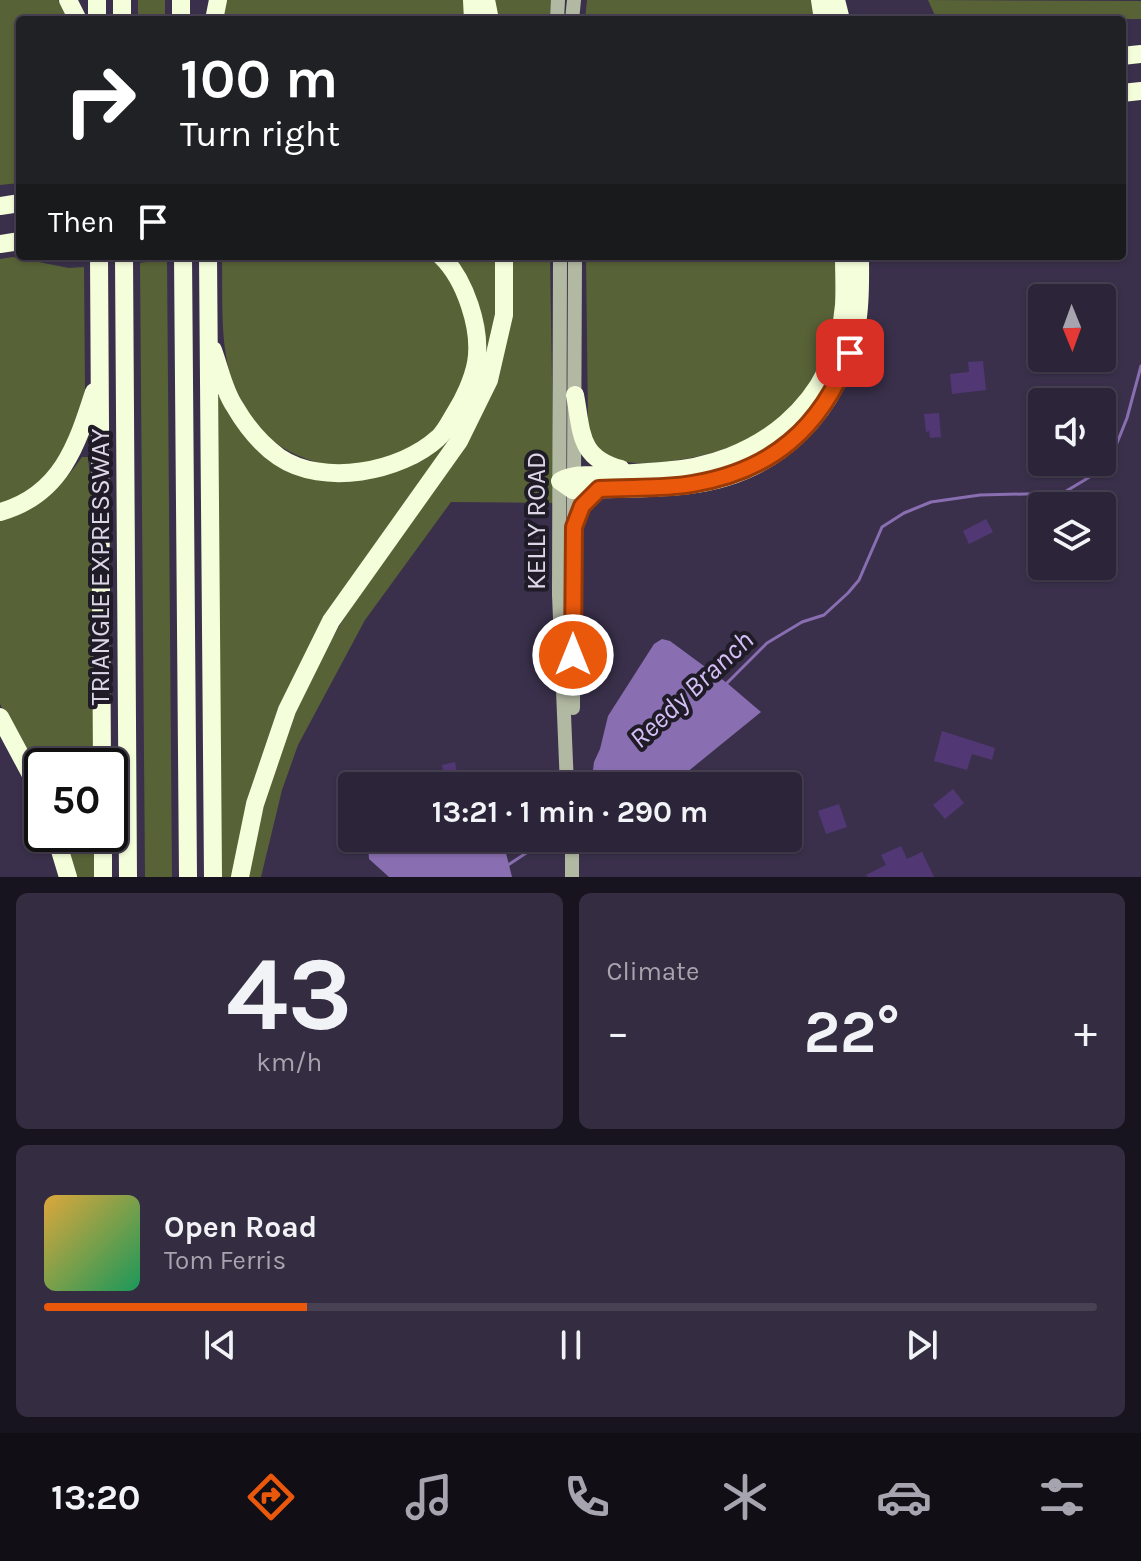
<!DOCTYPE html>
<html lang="en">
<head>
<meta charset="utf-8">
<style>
  body { margin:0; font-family:Karla,sans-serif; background:#342c40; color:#f1f3f6; height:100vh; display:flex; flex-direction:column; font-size:30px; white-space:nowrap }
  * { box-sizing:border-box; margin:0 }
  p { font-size:26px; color:#a6a4ae }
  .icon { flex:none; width:44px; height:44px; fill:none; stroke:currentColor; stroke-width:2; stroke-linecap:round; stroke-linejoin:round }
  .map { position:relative; height:877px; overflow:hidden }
  .side { display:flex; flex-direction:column; gap:16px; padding:16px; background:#18141f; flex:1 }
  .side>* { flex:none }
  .top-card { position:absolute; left:16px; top:16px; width:1110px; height:244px; border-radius:8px; box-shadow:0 2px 6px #0004,0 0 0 2px #484153; background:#202124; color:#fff; overflow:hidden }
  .needle { width:52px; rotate:179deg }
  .tools { position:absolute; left:1028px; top:284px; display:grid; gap:16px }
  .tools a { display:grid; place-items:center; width:88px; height:88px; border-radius:8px; background:#2c2438; box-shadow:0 2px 6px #0004,0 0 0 2px #484153; font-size:40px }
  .speed { position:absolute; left:24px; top:748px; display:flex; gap:16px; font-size:40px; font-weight:700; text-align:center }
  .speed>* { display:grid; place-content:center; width:104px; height:104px; border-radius:50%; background:#2c2438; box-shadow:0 2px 6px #0004,0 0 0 2px #484153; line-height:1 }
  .speed .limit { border:4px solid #111; border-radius:12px; background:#fff; color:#111 }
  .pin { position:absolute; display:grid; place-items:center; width:68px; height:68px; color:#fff; margin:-34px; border-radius:16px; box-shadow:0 4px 12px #0006 }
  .me { position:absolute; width:88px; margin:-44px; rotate:0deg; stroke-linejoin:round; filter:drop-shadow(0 0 6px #0008) }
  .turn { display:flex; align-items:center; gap:28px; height:168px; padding:0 32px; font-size:36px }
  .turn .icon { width:104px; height:104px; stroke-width:2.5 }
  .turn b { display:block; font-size:56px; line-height:68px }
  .then { display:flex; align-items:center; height:76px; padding:0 32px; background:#0003; gap:16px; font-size:30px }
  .big { font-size:60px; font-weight:700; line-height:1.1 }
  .side .widget { flex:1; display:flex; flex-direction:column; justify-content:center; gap:12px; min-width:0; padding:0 28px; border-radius:12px; background:#342c40 }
  .side .dial { align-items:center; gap:0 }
  .dial b { font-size:104px; line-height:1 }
  .song { display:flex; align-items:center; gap:24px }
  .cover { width:96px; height:96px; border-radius:12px; background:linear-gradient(135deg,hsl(40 70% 55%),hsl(150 70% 35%)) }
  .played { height:8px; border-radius:4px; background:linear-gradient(90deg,#ea580c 25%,#484153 25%) }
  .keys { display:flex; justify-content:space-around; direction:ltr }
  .heat { display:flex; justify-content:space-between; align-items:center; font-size:44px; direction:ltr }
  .side .tiles { flex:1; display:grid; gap:16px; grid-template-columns:1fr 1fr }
  .widget:last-child { grid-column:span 2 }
  .trip { position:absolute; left:338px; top:772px; width:464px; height:80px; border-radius:8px; background:#2c2438; box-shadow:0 2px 6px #0004,0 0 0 2px #484153; font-weight:700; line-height:80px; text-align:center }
  .menu { display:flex; height:128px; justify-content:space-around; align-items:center; background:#120e16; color:#a6a4ae }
  .menu .icon { width:56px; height:56px }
  .menu .on { color:#ea580c }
  .menu b { font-size:36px; color:#f1f3f6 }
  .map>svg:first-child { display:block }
</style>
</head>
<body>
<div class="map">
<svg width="1141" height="877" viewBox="0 0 1141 877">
  <rect width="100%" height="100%" fill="#3a304b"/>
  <path fill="#586237" d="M 0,0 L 58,0 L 68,20 L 20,20 L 20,183 L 0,185 Z
    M 138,0 L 165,0 L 165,20 L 138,20 Z
    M 224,0 L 465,0 L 467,20 L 222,20 Z
    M 493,0 L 553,0 L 551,20 L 496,20 Z
    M 587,0 L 813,0 L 817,20 L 585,20 Z
    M 928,0 L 1141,1 L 1141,19 L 937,20 Z
    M 222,256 L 432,256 C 441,266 453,278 458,290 C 485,346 462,417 411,449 C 354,485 273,463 242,405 C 218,361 223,305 222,256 Z
    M 451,256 L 498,256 L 496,318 L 490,351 L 483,350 Z
    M 512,256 L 550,256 L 554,503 L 451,502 L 365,620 L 298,745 L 282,790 L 261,877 L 246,877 L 262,805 L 302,692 L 341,623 L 471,434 Z
    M 586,256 L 837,256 C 837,296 838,339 817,375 C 783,430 731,454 670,461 C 638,465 615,466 591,443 L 588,421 Z
    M 13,257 L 69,268 L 84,267 L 85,389 L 79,424 L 44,481 L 18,499 L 0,505 L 0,259 Z
    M 167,259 L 172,877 L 145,877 L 140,263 Z
    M 216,396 L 223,396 L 243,433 L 340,481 L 448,435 L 453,439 L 327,615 L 234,877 L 221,877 Z
    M 82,457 L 88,457 L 94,520 L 96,766 L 42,766 L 42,785 L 0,704 L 0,519 C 39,501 57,493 82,457 Z
    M 61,834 L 97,834 L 97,877 L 74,877 Z"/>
  <path fill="#896eb1" d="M 662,639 L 670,641 L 727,683 L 761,712 L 670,786 L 591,786 L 594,762 L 600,749 L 608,716 L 654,644 Z
    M 388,838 L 416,850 L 446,854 L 464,844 L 493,838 L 504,845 L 512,877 L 389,877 L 369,859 L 368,845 L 380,839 Z"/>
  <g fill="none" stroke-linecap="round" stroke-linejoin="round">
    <path stroke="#896eb1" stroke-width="3" d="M 725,685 L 767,643 L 802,622 L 824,615 L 848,593 L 859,580 L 882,527 L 904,513 L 931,502 L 980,495 L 1063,493 L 1093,475 L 1113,453 L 1127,418 L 1141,366
      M 505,867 L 549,838"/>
  </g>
  <path fill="#523775" d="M 983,361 L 986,390 L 952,394 L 950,374 L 969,372 L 968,362 Z
    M 939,413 L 941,437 L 930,438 L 929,431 L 926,432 L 924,414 Z
    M 986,519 L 993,532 L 969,544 L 963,531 Z
    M 942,731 L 995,748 L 992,760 L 972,754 L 967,770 L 934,761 Z
    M 455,762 L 457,774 L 464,778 L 466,786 L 446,786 L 442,765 Z
    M 953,789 L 964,803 L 945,819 L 933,805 Z
    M 839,804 L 847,827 L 826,834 L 818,811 Z
    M 901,846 L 907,859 L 922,852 L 934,877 L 868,877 L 866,875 L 886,865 L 881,855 Z"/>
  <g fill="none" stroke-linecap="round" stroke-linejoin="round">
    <path stroke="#b2b9a2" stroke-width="14" d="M 557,20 L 558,0
      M 572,20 L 574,0
      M 560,256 L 559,595 L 567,786
      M 573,708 L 575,256
      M 572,877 L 572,838"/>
    <path stroke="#f4feda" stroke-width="18" d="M 68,0 L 78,20
      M 97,0 L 97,20
      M 122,0 L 122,20
      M 181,0 L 181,20
      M 472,0 L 473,20
      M 486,0 L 490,20
      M 820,0 L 823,20
      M 836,0 L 841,20
      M 214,20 L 218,0
      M 1122,56 L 1141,54
      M 1122,93 L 1141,91
      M 0,206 L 20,203
      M 0,244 L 20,241
      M 99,256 L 102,766
      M 124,256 L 128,877
      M 183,256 L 188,877
      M 208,256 L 213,877
      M 844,256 C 844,272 845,289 844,305 C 836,405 757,465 662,471 C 648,472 634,473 620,474 C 598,477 580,471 560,481 L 573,490 C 612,488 651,490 689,485 C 780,474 840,411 857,323 C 861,301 860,278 860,256
      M 213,350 C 220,369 224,391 235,407 C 246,426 262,445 279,457 C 323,487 401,472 438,438 C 445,432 450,421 455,413 C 464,399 473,379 476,363 C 482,329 465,279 441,256
      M 575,395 C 582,431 578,458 621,469
      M 0,512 C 61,495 77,445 94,392
      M 574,527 L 582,506 L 599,489
      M 0,717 L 30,773 L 42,803
      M 55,834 L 68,877
      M 103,834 L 103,877
      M 240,877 L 255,804 L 287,710 L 331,621 L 459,441 L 489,380 L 504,315 L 504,256"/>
  </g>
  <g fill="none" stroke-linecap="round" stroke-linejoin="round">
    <g stroke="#983908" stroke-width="20">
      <path id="route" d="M 573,655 L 574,527 L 582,506 L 599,489 C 630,487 662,489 692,484 C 772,471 821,428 850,353"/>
    </g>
    <use href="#route" stroke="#ea580c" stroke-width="14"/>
  </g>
  <g text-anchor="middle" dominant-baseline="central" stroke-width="8" stroke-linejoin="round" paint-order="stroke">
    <g font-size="26" fill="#dcd6e7" stroke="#1f1b27">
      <text transform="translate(536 521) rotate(-90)">KELLY ROAD</text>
      <text transform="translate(100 567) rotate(-90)">TRIANGLE EXPRESSWAY</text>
    </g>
    <g font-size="28" font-style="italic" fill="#d4bff7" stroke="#1f1b27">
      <text transform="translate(691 689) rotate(-43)">Reedy Branch</text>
    </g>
  </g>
</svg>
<div class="tools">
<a><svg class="needle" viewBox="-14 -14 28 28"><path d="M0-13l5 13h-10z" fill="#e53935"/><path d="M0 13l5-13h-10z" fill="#a6a4ae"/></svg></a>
<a><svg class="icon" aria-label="sound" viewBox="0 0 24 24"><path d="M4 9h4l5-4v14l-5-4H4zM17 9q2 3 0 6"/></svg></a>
<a><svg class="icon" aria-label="layers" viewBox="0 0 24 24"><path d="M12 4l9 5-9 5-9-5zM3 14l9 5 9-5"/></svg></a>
</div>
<div class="speed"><div class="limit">50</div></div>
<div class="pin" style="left:850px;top:353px;background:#d93025"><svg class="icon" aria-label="arrive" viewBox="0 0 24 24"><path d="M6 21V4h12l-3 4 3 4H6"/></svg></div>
<svg class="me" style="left:573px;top:655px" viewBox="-20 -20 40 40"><circle r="17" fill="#ea580c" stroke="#fff" stroke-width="3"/><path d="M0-11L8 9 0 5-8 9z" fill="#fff"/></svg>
<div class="trip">13:21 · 1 min · 290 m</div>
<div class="top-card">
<div class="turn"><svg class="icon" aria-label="right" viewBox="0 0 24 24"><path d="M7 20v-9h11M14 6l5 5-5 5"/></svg><div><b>100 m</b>Turn right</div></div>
<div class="then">Then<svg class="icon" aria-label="arrive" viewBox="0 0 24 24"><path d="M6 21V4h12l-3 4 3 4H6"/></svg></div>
</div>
</div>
<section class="side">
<div class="tiles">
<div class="widget dial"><b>43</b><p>km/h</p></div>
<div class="widget"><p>Climate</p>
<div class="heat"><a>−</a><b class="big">22°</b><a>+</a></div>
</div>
<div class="widget">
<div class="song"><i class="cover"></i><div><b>Open Road</b><p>Tom Ferris</p></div></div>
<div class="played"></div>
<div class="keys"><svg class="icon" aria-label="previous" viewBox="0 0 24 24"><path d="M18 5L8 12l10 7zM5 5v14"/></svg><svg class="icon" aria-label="pause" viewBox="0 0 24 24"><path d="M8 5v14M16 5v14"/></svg><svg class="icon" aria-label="next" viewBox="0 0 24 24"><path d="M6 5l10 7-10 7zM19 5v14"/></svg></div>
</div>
</div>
</section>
<nav class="menu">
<b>13:20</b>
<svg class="icon on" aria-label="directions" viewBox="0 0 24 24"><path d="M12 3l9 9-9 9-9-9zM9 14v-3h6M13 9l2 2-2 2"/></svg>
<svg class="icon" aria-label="music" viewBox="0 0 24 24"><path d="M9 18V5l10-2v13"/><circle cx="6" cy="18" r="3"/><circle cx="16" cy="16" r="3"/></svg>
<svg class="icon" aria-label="phone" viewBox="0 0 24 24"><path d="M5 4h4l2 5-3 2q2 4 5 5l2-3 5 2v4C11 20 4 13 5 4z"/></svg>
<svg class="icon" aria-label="climate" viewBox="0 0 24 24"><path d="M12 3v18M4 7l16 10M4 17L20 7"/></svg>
<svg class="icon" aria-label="car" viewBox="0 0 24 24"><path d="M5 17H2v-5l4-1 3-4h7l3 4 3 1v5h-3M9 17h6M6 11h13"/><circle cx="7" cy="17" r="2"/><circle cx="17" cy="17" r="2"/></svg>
<svg class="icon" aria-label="filters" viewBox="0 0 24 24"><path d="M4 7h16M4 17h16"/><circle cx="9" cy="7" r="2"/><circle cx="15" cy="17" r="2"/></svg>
</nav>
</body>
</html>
